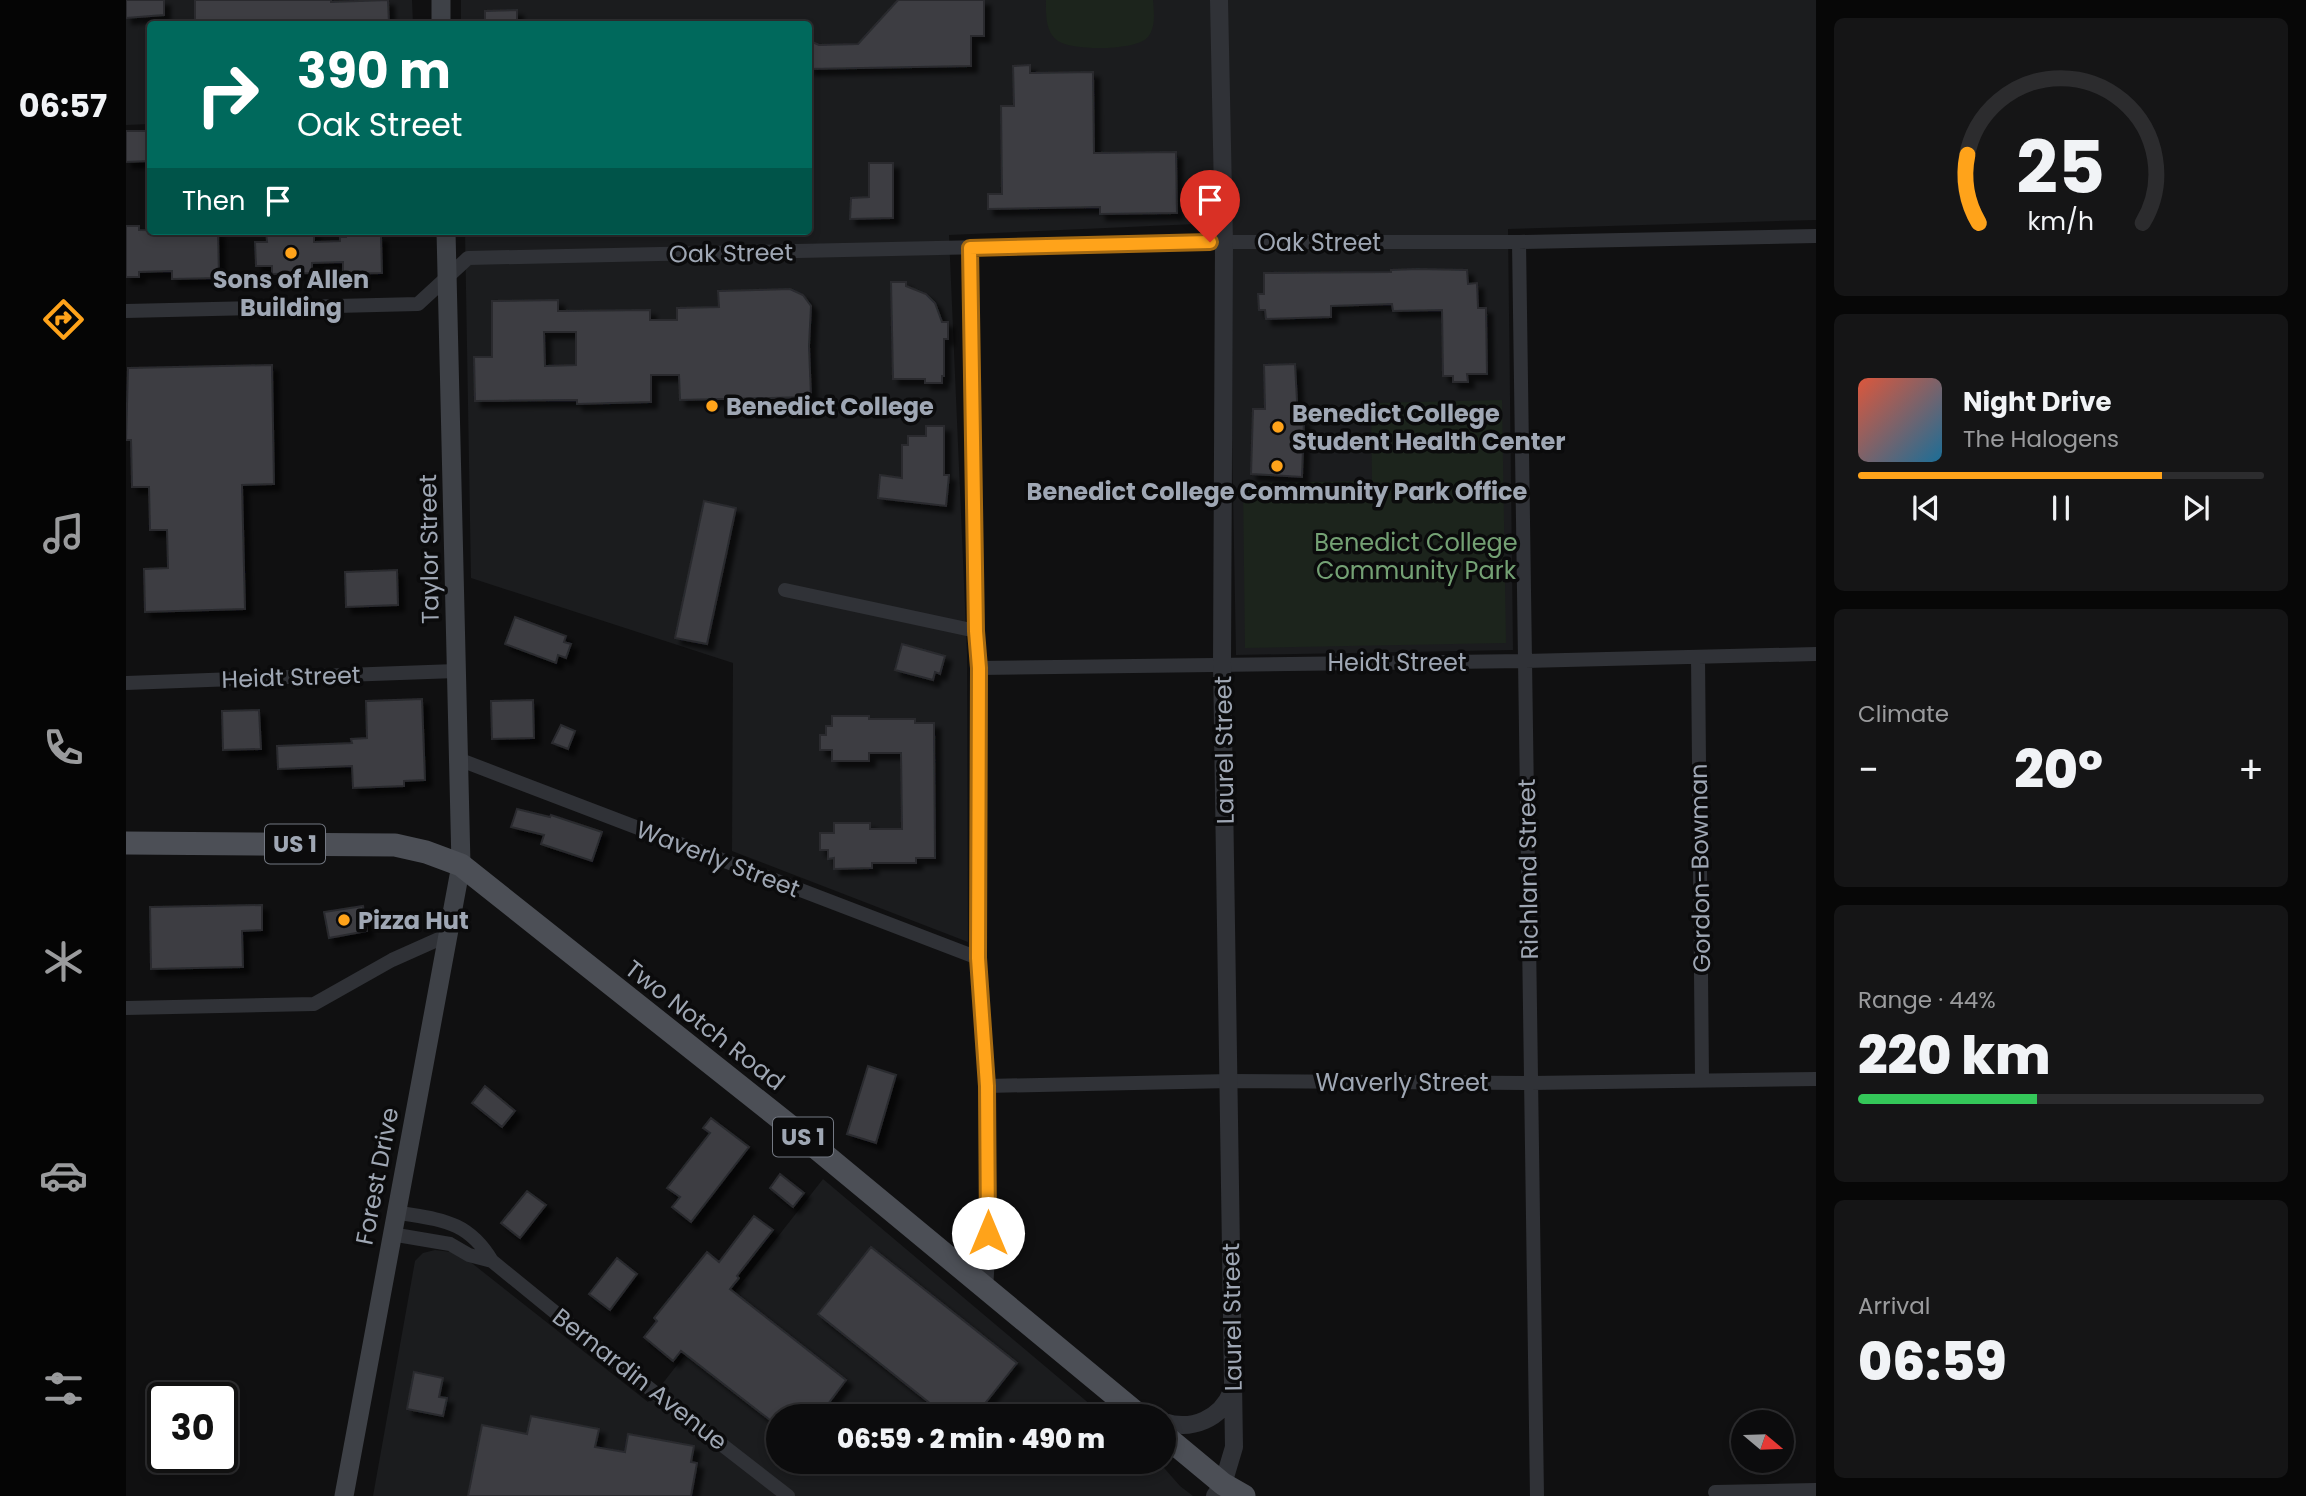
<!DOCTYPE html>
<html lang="en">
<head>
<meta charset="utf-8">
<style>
  body { margin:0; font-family:Poppins,sans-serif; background:#151516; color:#f1f3f6; height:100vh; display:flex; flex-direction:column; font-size:26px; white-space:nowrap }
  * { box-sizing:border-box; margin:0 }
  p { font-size:23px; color:#9a9b9d }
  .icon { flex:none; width:38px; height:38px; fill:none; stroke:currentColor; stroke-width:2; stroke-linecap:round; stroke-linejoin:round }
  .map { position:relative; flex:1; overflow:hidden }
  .drawer { display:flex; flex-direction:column; gap:18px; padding:18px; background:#070707; width:490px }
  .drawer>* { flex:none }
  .top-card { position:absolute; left:21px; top:21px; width:665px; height:214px; border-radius:7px; box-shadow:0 4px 10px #0003,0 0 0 2px #2c2c2e; background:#00695c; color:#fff; overflow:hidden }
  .needle { width:46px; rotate:109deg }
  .tools { position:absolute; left:1605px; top:1410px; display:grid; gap:14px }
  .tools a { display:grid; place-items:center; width:63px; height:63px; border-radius:50%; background:#0c0c0d; box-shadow:0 4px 10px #0003,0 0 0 2px #2c2c2e; font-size:35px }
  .speed { position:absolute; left:21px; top:1382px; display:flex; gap:14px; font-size:35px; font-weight:700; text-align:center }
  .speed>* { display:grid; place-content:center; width:91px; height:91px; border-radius:50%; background:#0c0c0d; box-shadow:0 4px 10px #0003,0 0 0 2px #2c2c2e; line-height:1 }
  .speed .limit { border:4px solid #111; border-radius:10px; background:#fff; color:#111 }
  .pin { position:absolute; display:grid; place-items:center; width:60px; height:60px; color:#fff; margin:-72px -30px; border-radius:50% 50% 50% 0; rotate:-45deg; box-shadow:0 0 7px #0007 }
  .pin .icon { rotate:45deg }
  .me { position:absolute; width:77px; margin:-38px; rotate:0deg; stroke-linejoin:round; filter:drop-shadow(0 0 5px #0008) }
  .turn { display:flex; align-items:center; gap:24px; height:147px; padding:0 35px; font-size:32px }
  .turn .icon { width:91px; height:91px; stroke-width:2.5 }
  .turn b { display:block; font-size:49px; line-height:60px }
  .then { display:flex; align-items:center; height:66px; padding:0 35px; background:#0003; gap:14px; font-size:26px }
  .big { font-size:52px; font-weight:800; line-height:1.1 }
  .drawer .tile { flex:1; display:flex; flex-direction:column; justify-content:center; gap:10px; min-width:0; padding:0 24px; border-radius:10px; background:#151516 }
  .drawer .dial { align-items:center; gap:0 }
  .dial svg { height:182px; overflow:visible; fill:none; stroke:#2c2c2e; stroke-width:7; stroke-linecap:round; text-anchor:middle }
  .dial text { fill:#f1f3f6; stroke:none }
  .song { display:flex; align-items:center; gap:21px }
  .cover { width:84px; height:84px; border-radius:10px; background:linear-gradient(135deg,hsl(10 70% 55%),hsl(200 70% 35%)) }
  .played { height:7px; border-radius:4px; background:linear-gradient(90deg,#ffa31a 75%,#2c2c2e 75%) }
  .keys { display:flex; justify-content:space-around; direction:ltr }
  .heat { display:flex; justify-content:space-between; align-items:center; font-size:38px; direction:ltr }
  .charge { height:10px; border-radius:5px; background:linear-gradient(90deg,#34c759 44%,#2c2c2e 0) }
  .trip { position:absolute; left:640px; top:1404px; width:410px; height:70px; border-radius:35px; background:#0c0c0d; box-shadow:0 4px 10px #0003,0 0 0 2px #2c2c2e; font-weight:800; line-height:70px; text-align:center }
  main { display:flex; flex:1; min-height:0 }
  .tab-bar { display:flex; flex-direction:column; width:126px; justify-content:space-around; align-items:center; background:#050505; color:#9a9b9d }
  .tab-bar .icon { width:49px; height:49px }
  .tab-bar .current { color:#ffa31a }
  .tab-bar b { font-size:32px; color:#f1f3f6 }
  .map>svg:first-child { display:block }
</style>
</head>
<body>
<main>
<nav class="tab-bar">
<b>06:57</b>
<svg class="icon current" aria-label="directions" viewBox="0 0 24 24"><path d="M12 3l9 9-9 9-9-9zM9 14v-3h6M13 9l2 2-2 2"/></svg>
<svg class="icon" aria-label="music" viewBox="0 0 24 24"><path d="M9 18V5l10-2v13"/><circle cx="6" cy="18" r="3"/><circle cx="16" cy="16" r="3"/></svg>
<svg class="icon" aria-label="phone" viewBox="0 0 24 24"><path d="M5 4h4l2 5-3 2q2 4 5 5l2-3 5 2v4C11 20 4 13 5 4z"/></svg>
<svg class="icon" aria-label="climate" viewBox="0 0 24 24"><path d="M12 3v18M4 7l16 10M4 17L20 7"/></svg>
<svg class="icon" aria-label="car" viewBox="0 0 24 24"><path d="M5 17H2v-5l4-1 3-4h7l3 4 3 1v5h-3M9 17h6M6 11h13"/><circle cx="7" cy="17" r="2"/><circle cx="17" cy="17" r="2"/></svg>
<svg class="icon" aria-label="filters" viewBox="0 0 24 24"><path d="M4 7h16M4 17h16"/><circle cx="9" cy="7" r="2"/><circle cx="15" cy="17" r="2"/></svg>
</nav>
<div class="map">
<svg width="1690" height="1496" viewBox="0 0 1690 1496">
  <defs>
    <filter id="shadow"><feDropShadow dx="6" dy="6" stdDeviation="2" flood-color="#0009"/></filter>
  </defs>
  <rect width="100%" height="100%" fill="#101011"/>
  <path fill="#1b1c1e" d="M 0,0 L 286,0 L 287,24 L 24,24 L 24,124 L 0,125 Z
    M 335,0 L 1690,0 L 1690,220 L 1382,229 L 1387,650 L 1110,655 L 1102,225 L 1070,224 L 823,235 L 841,653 L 842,942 L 606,851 L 607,663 L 345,578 L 339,231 L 682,231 L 682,24 L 335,24 Z
    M 697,1179 L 978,1416 L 653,1416 L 653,1461 L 1032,1461 L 1054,1486 L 1067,1496 L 247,1496 L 289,1261 L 297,1253 L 309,1250 L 333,1253 L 522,1402 Z"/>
  <path fill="#1c241c" d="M 920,0 L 1027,0 C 1028,12 1030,27 1022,37 C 1011,51 946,51 932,41 C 919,32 920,14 920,0 Z
    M 1376,400 L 1380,643 L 1119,648 L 1117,483 L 1246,481 L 1245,403 Z"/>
  <path fill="#3c3d42" stroke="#292a2e" stroke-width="2" fill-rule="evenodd" filter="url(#shadow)" d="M 0,0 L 38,0 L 38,15 L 0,18 Z
    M 69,0 L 205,0 L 205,2 L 262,0 L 263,24 L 69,24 Z
    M 772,0 L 858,0 L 858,36 L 845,36 L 845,66 L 682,69 L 682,40 L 693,45 L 732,44 Z
    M 391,10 L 391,24 L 359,24 L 359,11 Z
    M 904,65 L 904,73 L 967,72 L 968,153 L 1050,152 L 1051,213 L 974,214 L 974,207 L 862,209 L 862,194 L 876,194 L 875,106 L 888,106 L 887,66 Z
    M 0,131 L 24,131 L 24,161 L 0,162 Z
    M 743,163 L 767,163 L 767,218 L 724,219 L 725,198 L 743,197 Z
    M 0,226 L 13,226 L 13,230 L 92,231 L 93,278 L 46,279 L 46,271 L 13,272 L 13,277 L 0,277 Z
    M 140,231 L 188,232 L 188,242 L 214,241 L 214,237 L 220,237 L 220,231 L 240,231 L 240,236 L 255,236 L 256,273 L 217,274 L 217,262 L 186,263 L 186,273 L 146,274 L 146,266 L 130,266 L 129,242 L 141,242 Z
    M 1291,269 L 1341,270 L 1342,284 L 1351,283 L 1352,308 L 1360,308 L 1361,374 L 1341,374 L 1342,382 L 1327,382 L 1327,376 L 1317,376 L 1316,310 L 1267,311 L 1266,304 L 1205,306 L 1205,317 L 1140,319 L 1139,310 L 1133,310 L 1132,294 L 1138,294 L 1138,273 L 1265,272 L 1265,270 Z
    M 765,282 L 780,282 L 780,286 L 800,294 L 809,303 L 816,322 L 822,322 L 822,339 L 818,339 L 818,376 L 816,376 L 816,383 L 799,383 L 799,379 L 767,379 Z
    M 664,289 L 677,295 L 685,306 L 683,346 L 685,397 L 554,400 L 553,375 L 525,375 L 525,402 L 451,404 L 451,400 L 349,401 L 348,357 L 366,357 L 366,301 L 432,300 L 432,311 L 524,310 L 524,320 L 551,320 L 551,308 L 593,307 L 592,291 ZM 418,332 L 450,332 L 450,365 L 419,366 Z
    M 1169,364 L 1172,419 L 1178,419 L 1176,477 L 1125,474 L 1127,409 L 1139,409 L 1138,365 Z
    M 146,365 L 148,484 L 116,485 L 119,609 L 19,612 L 18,569 L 42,568 L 41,530 L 24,530 L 23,487 L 6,487 L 5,440 L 0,440 L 2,368 Z
    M 800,426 L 818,426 L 818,475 L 823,475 L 820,506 L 752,498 L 754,475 L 776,478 L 776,445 L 782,445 L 782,436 L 800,436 Z
    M 578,501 L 610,508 L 581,644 L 549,638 Z
    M 271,570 L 272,605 L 220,607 L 219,572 Z
    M 389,617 L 440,636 L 438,642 L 445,644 L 440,658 L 432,655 L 430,663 L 379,644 Z
    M 776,644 L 819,656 L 814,674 L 809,672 L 807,680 L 769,670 Z
    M 296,699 L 299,780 L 278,781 L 278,786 L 227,788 L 226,766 L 152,769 L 151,746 L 226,743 L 225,739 L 241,738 L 240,701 Z
    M 407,700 L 408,738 L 366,739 L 365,701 Z
    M 133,710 L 135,749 L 97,750 L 96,711 Z
    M 706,716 L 743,716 L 743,719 L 789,719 L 789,723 L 808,723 L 809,858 L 790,858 L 790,863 L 746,863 L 746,868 L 708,869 L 708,858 L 702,859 L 702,850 L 694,850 L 694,833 L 708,833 L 708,823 L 744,823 L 744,829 L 776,829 L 775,753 L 743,753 L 743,761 L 706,761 L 706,750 L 694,750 L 694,735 L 700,735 L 700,726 L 706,726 Z
    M 435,725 L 449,731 L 442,749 L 426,743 Z
    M 391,809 L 424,817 L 425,815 L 476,832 L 466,861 L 415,844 L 418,835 L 385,827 Z
    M 136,905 L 136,930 L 116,931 L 117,967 L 25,969 L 24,907 Z
    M 237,906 L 241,931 L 203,938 L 198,912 Z
    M 742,1066 L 770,1075 L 750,1143 L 721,1134 Z
    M 359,1086 L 389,1111 L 376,1127 L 346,1103 Z
    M 585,1118 L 623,1147 L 565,1222 L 546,1207 L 554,1197 L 541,1188 L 584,1133 L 577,1128 Z
    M 654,1174 L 678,1193 L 667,1207 L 644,1188 Z
    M 401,1191 L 420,1205 L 394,1238 L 375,1223 Z
    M 628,1216 L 647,1230 L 611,1276 L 613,1278 L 604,1289 L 720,1380 L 693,1416 L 653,1416 L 653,1427 L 555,1351 L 547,1361 L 518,1337 L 531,1321 L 528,1318 L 581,1252 L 593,1262 Z
    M 745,1247 L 891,1363 L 849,1416 L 820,1416 L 692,1314 Z
    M 491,1258 L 511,1274 L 484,1310 L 463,1294 Z
    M 288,1372 L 317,1378 L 313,1397 L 321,1398 L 317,1416 L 281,1409 Z
    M 405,1416 L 473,1429 L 469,1447 L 499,1452 L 502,1434 L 568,1446 L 565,1462 L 571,1463 L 565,1496 L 342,1496 L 356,1425 L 401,1434 Z"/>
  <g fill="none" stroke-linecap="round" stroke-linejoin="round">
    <path stroke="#303237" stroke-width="14" d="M 1393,242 L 1411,1496
      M 844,248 L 850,631 L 853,668 L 852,958 L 861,1086 L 862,1257 L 860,1289
      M 0,311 L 292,304 L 342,258 L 1098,242 L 1393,242 L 1690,236
      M 659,590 L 850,631
      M 1572,657 L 1576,1079
      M 853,668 L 1399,661 L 1690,654
      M 0,683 L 330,671
      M 332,759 L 852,958
      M 0,1008 L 188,1004 L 266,960 L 322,935
      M 861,1086 L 1104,1081 L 1405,1083 L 1690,1079
      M 269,1212 C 313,1220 341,1219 366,1261 L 501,1371 L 662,1496
      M 265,1234 L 324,1244 L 343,1255 L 366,1261
      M 1589,1492 L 1690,1490"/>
    <path stroke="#303237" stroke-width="18" d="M 1038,1422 C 1066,1431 1095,1419 1106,1391
      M 1089,1496 L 1097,1484 L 1108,1447 L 1096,664 L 1098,242 L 1093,0"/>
    <path stroke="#3e4147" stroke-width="19" d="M 315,0 L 315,24
      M 218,1496 L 335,865 L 320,231"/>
    <path stroke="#4c4f56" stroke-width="23" d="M 0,843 L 269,845 L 300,852 L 335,865 L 665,1127 L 1014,1416
      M 1038,1435 L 1097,1484 L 1118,1496"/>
  </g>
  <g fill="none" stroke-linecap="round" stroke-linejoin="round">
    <g stroke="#a66a11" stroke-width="18">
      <path id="route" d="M 862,1233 L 861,1086 L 852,958 L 853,668 L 850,631 L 844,248 L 1084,242"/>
    </g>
    <use href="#route" stroke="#ffa31a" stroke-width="12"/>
  </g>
  <g fill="#ffa31a" stroke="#0b0b0c" stroke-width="2.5">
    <circle cx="165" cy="253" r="7"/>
    <circle cx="586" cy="406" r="7"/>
    <circle cx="1152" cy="427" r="7"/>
    <circle cx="1151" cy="466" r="7"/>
    <circle cx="218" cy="920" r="7"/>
  </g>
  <g text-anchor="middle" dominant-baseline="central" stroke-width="7" stroke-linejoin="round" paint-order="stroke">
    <g fill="#0b0b0c" stroke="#737882" stroke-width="2">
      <rect x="139" y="824.5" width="60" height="39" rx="5"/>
      <rect x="647" y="1117.5" width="60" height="39" rx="5"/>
    </g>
    <g font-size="23" font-weight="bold" fill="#9fa7b4">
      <text x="169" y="844">US 1</text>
      <text x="677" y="1137">US 1</text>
    </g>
    <g font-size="24" fill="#9fa7b4" stroke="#0b0b0c">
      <text x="1193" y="242">Oak Street</text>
      <text transform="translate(605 253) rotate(-1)">Oak Street</text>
      <text transform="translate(303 549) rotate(-91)">Taylor Street</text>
      <text x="1271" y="662">Heidt Street</text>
      <text transform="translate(165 677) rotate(-2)">Heidt Street</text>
      <text transform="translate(1098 750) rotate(-91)">Laurel Street</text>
      <text transform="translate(592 859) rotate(21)">Waverly Street</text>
      <text transform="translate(1574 868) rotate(-91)">Gordon-Bowman</text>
      <text transform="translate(1402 869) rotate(-91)">Richland Street</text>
      <text transform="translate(579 1025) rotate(38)">Two Notch Road</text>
      <text x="1276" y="1082">Waverly Street</text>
      <text transform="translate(251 1176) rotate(-79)">Forest Drive</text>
      <text transform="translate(1106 1317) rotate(-91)">Laurel Street</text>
      <text transform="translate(514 1379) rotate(38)">Bernardin Avenue</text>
    </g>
    <g font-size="24" font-weight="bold" fill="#9fa7b4" stroke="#0b0b0c" text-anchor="start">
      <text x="165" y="279" text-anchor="middle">Sons of Allen<tspan x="165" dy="28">Building</tspan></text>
      <text x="600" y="406">Benedict College</text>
      <text x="1166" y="413">Benedict College<tspan x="1166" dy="28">Student Health Center</tspan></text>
      <text x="1151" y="491" text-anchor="middle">Benedict College Community Park Office</text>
      <text x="232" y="920">Pizza Hut</text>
    </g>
    <g font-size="24" fill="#74a174" stroke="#0b0b0c">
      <text x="1290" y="542">Benedict College<tspan x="1290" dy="28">Community Park</tspan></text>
    </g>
  </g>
</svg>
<div class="tools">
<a><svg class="needle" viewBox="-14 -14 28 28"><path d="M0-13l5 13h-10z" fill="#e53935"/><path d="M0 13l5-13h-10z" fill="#9a9b9d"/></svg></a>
</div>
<div class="speed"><div class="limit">30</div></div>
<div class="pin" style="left:1084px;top:242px;background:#d93025"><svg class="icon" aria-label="arrive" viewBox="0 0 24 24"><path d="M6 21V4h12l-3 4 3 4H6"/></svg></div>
<svg class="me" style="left:862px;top:1233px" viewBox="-20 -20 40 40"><circle r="19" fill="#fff"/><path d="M0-13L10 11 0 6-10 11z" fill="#ffa31a"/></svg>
<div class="trip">06:59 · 2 min · 490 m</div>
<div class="top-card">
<div class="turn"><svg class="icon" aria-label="right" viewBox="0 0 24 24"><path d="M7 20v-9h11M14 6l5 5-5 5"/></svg><div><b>390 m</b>Oak Street</div></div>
<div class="then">Then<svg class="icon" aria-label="arrive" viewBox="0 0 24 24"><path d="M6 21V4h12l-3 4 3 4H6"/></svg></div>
</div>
</div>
<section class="drawer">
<div class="tile dial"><svg viewBox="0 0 100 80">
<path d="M14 69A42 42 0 1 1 86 69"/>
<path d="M14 69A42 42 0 0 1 9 39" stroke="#ffa31a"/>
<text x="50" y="56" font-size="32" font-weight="700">25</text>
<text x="50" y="72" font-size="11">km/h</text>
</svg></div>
<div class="tile">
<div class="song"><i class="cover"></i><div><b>Night Drive</b><p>The Halogens</p></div></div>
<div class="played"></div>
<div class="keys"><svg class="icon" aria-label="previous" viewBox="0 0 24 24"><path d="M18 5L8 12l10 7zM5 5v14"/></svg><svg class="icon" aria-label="pause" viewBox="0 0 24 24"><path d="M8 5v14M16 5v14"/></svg><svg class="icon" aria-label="next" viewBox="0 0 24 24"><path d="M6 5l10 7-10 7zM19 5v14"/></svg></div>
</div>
<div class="tile"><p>Climate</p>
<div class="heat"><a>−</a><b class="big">20°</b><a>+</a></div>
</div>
<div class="tile"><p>Range · 44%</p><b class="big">220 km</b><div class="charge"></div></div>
<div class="tile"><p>Arrival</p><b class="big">06:59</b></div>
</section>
</main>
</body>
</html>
